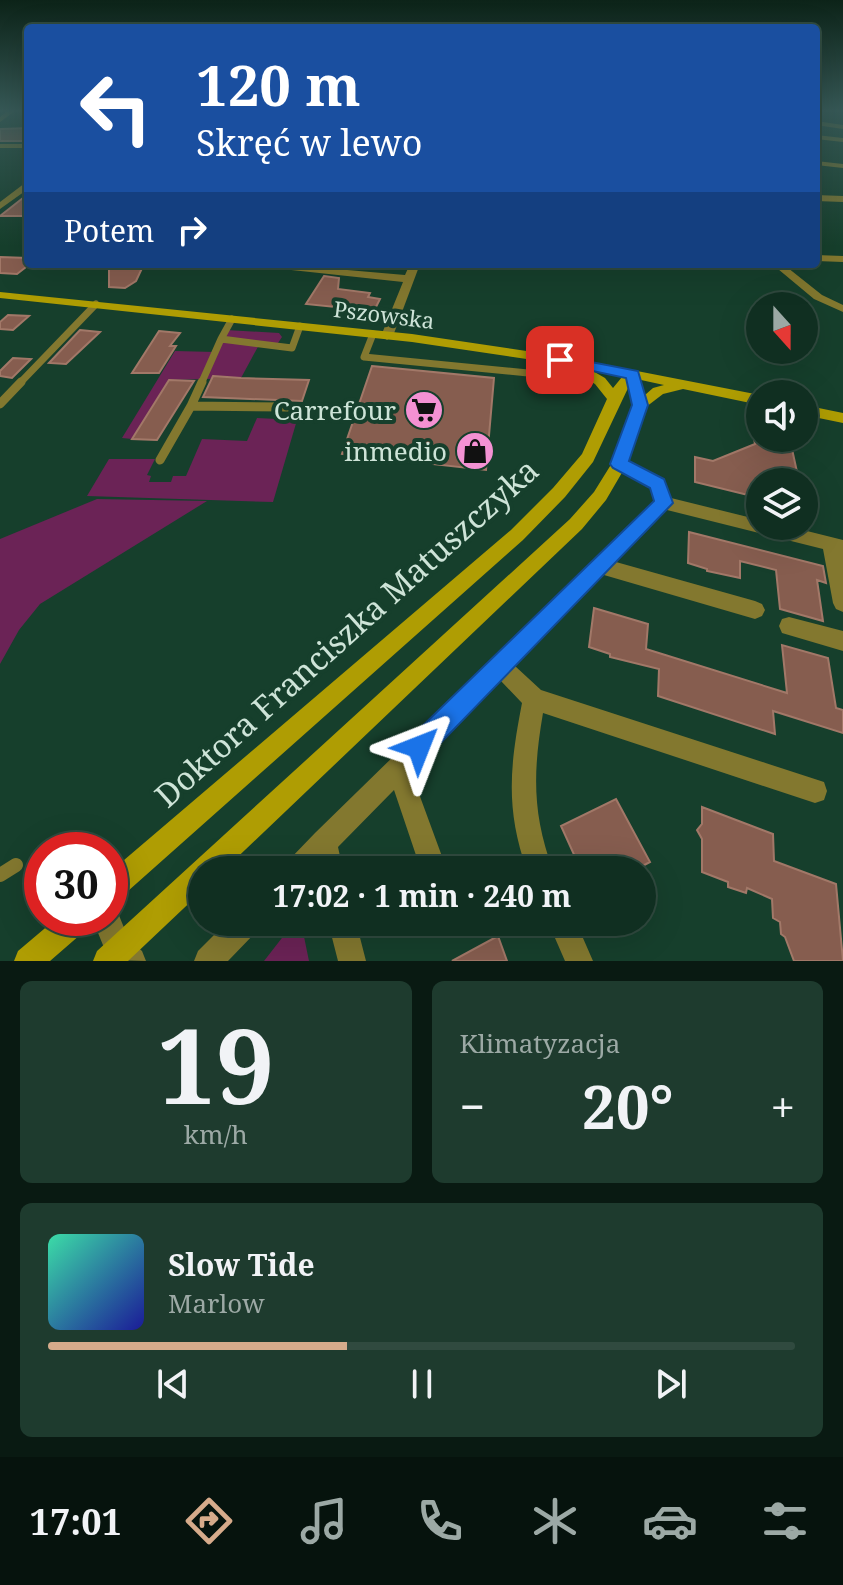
<!DOCTYPE html>
<html lang="pl">
<head>
<meta charset="utf-8">
<style>
  body { margin:0; font-family:"Noto Serif",serif; background:#1e3b2e; color:#f1f3f6; height:100vh; display:flex; flex-direction:column; font-size:30px; white-space:nowrap }
  * { box-sizing:border-box; margin:0 }
  p { font-size:26px; color:#9ca9a5 }
  .icon { flex:none; width:44px; height:44px; fill:none; stroke:currentColor; stroke-width:2; stroke-linecap:round; stroke-linejoin:round }
  .map { position:relative; height:961px; overflow:hidden }
  .drawer { display:flex; flex-direction:column; gap:20px; padding:20px; background:#091a12; flex:1 }
  .drawer>* { flex:none }
  .guide { position:absolute; left:24px; top:24px; width:796px; height:244px; border-radius:8px; box-shadow:0 8px 32px #0002,0 0 0 2px #304a3f; background:#1a4fa0; color:#fff; overflow:hidden }
  .needle { width:52px; rotate:159deg }
  .tools { position:absolute; left:746px; top:292px; display:grid; gap:16px }
  .tools a { display:grid; place-items:center; width:72px; height:72px; border-radius:50%; background:#102f21; box-shadow:0 8px 32px #0002,0 0 0 2px #304a3f; font-size:40px }
  .speed { position:absolute; left:24px; top:832px; display:flex; gap:16px; font-size:40px; font-weight:700; text-align:center }
  .speed>* { display:grid; place-content:center; width:104px; height:104px; border-radius:50%; background:#102f21; box-shadow:0 8px 32px #0002,0 0 0 2px #304a3f; line-height:1 }
  .speed .limit { border:12px solid #d22; background:#fff; color:#111 }
  .pin { position:absolute; display:grid; place-items:center; width:68px; height:68px; color:#fff; margin:-34px; border-radius:16px; box-shadow:0 4px 12px #0006 }
  .me { position:absolute; width:88px; margin:-44px; rotate:45deg; stroke-linejoin:round; filter:drop-shadow(0 0 6px #0008) }
  .turn { display:flex; align-items:center; gap:28px; height:168px; padding:0 40px; font-size:36px }
  .turn .icon { width:104px; height:104px; stroke-width:2.5 }
  .turn b { display:block; font-size:56px; line-height:68px }
  .then { display:flex; align-items:center; height:76px; padding:0 40px; background:#0003; gap:16px; font-size:30px }
  .big { font-size:60px; font-weight:700; line-height:1.1 }
  .drawer .widget { flex:1; display:flex; flex-direction:column; justify-content:center; gap:12px; min-width:0; padding:0 28px; border-radius:12px; background:#1e3b2e }
  .drawer .dial { align-items:center; gap:0 }
  .dial b { font-size:104px; line-height:1 }
  .song { display:flex; align-items:center; gap:24px }
  .cover { width:96px; height:96px; border-radius:12px; background:linear-gradient(135deg,hsl(160 70% 55%),hsl(240 70% 35%)) }
  .played { height:8px; border-radius:4px; background:linear-gradient(90deg,#d6ab8b 40%,#304a3f 40%) }
  .keys { display:flex; justify-content:space-around; direction:ltr }
  .heat { display:flex; justify-content:space-between; align-items:center; font-size:44px; direction:ltr }
  .drawer .tiles { flex:1; display:grid; gap:20px; grid-template-columns:1fr 1fr }
  .widget:last-child { grid-column:span 2 }
  .trip { position:absolute; left:188px; top:856px; width:468px; height:80px; border-radius:40px; background:#102f21; box-shadow:0 8px 32px #0002,0 0 0 2px #304a3f; font-weight:700; line-height:80px; text-align:center }
  .tabs { display:flex; height:128px; justify-content:space-around; align-items:center; background:#06130d; color:#9ca9a5 }
  .tabs .icon { width:56px; height:56px }
  .tabs .active { color:#d6ab8b }
  .tabs b { font-size:36px; color:#f1f3f6 }
  .map>svg:first-child { display:block }
</style>
</head>
<body>
<div class="map">
<svg width="843" height="961" viewBox="0 0 843 961">
  <rect width="100%" height="100%" fill="#163f2c"/>
  <path fill="#6b2356" d="M 226,330 L 279,333 L 282,337 L 278,343 L 260,343 L 241,378 L 169,380 L 132,439 L 122,438 L 175,351 L 215,352 Z
    M 257,418 L 297,420 L 273,502 L 87,496 L 109,459 L 155,459 L 147,475 L 151,476 L 149,482 L 171,482 L 173,476 L 186,476 L 202,439 L 247,441 Z
    M 97,499 L 207,501 L 40,604 L 19,630 L 0,664 L 0,539 Z
    M 290,922 L 301,922 L 309,961 L 264,961 L 292,925 Z"/>
  <path fill="#865d4f" stroke="#a27868" stroke-width="2" d="M 28,128 L 28,141 L 0,141 L 0,129 Z
    M 28,194 L 28,216 L 0,216 Z
    M 0,257 L 28,258 L 30,264 L 17,274 L 0,273 Z
    M 109,264 L 144,264 L 136,281 L 125,288 L 109,287 Z
    M 324,276 L 339,278 L 338,289 L 370,293 L 368,297 L 380,299 L 374,311 L 306,304 Z
    M 8,315 L 29,316 L 13,330 L 0,329 L 0,322 Z
    M 80,330 L 100,332 L 66,364 L 49,363 Z
    M 159,331 L 180,333 L 170,346 L 176,346 L 159,373 L 132,373 Z
    M 13,358 L 31,359 L 12,378 L 0,376 L 0,371 Z
    M 372,366 L 494,378 L 486,470 L 342,454 Z
    M 213,376 L 241,378 L 309,380 L 302,401 L 203,397 Z
    M 169,380 L 194,381 L 157,440 L 132,439 Z
    M 754,438 L 790,440 L 799,481 L 777,477 L 760,482 L 760,498 L 695,482 L 695,457 L 713,461 L 755,444 Z
    M 689,532 L 823,566 L 826,583 L 817,580 L 823,621 L 780,609 L 776,570 L 740,561 L 740,578 L 707,571 L 707,569 L 688,563 Z
    M 594,608 L 648,624 L 646,649 L 787,693 L 782,645 L 828,658 L 836,708 L 843,710 L 843,733 L 773,711 L 775,734 L 658,696 L 659,669 L 610,657 L 610,654 L 589,647 Z
    M 616,799 L 650,862 L 635,870 L 581,870 L 561,826 Z
    M 702,807 L 773,834 L 774,861 L 836,884 L 843,961 L 794,961 L 785,937 L 781,934 L 780,922 L 773,918 L 772,899 L 747,888 L 746,893 L 728,887 L 728,882 L 702,872 L 702,839 L 697,830 L 702,824 Z
    M 498,936 L 507,961 L 452,961 Z"/>
  <g fill="none" stroke-linecap="round" stroke-linejoin="round">
    <path stroke="#83782f" stroke-width="7" d="M 232,319 L 221,339 L 292,348 L 300,326
      M 373,334 L 364,357 L 528,373
      M 19,384 L 96,304
      M 201,384 L 221,339"/>
    <path stroke="#83782f" stroke-width="9" d="M 202,382 L 191,406 L 288,407
      M 0,404 L 21,382
      M 160,460 L 191,406"/>
    <path stroke="#83782f" stroke-width="14" d="M 0,875 L 16,865"/>
    <path fill="#83782f" fill-rule="evenodd" d="M 7,111 L 15,111 L 0,122 L 0,117 Z
      M 816,121 L 843,125 L 843,129 L 816,125 Z
      M 816,135 L 843,138 L 843,142 L 816,139 Z
      M 0,144 L 28,144 L 28,148 L 0,148 Z
      M 816,161 L 843,164 L 843,168 L 816,165 Z
      M 25,183 L 28,183 L 28,189 L 0,209 L 0,202 Z
      M 816,195 L 843,196 L 843,202 L 816,201 Z
      M 816,255 L 843,256 L 843,262 L 816,261 Z
      M 278,264 L 405,275 L 410,264 L 420,264 L 393,336 L 387,340 L 381,336 L 403,282 L 282,269 L 278,268 Z
      M 772,264 L 783,264 L 822,295 L 843,305 L 843,312 L 814,299 Z
      M 619,458 L 664,480 L 671,498 L 760,520 L 760,526 L 787,526 L 843,540 L 843,612 L 836,609 L 833,603 L 823,549 L 667,510 L 616,562 L 755,601 L 762,604 L 765,610 L 762,616 L 755,619 L 604,575 L 515,666 L 541,690 L 824,782 L 827,791 L 824,800 L 815,803 L 543,713 C 533,771 532,814 553,870 L 527,870 C 505,809 510,765 522,703 L 501,681 L 411,772 L 447,870 L 421,870 L 394,790 L 338,847 L 343,870 L 284,870 L 288,861 L 315,833 L 655,501 L 651,488 L 613,468 L 611,464 Z
      M 789,617 L 843,631 L 843,651 L 782,633 L 779,626 L 782,619 Z
      M 110,906 L 116,908 L 129,940 L 142,951 L 146,961 L 109,960 L 92,918 L 110,918 Z
      M 227,922 L 260,922 L 256,932 L 228,961 L 194,961 L 198,951 Z
      M 328,922 L 356,922 L 366,961 L 338,961 Z
      M 548,922 L 576,922 L 593,961 L 565,961 Z"/>
    <path fill="#af9d03" fill-rule="evenodd" d="M 0,292 L 412,334 L 560,356 L 760,395 L 760,405 L 683,389 L 663,394 L 646,407 L 627,464 L 606,500 L 582,529 L 224,870 L 202,870 L 202,891 L 128,961 L 93,961 L 97,951 L 570,519 L 594,492 L 612,463 L 633,405 L 629,386 L 593,462 L 565,497 L 523,540 L 119,899 L 110,903 L 110,872 L 511,530 L 553,488 L 582,454 L 607,399 L 595,384 L 574,372 L 574,367 L 560,364 L 412,342 L 0,298 ZM 591,370 L 622,377 L 613,388 L 605,378 ZM 641,380 L 664,385 L 653,388 L 645,395 Z
      M 804,405 L 843,413 L 843,423 L 804,415 Z
      M 57,918 L 92,918 L 88,928 L 50,961 L 14,961 L 18,951 Z"/>
  </g>
  <linearGradient id="sky" x2="0" y2="1"><stop stop-color="#0c2318"/><stop offset="0.45" stop-color="#365856"/><stop offset="1" stop-color="#365856" stop-opacity="0"/></linearGradient>
  <rect width="843" height="246" fill="url(#sky)"/>
  <path fill="#1a73e8" stroke="#114b97" stroke-width="2" d="M 560,356 L 638,371 L 648,405 L 629,461 L 664,479 L 673,503 L 428,756 L 419,760 L 410,756 L 406,747 L 410,738 L 654,501 L 650,488 L 613,468 L 610,464 L 632,405 L 626,378 L 555,363 L 555,357 Z"/>
  <defs>
    <g id="supermarket-disc" transform="scale(2)"><circle r="9.5" fill="#f491d3" stroke="#163f2c"/><path d="M-6-5.5h2.5l.6 2H6L4.5 2H-2.5L-4.4-4H-6ZM-1.5 3.2a1.3 1.3 0 1 0 .1 0ZM3 3.2a1.3 1.3 0 1 0 .1 0Z" fill="#111"/></g>
    <g id="shop-disc" transform="scale(2)"><circle r="9.5" fill="#f491d3" stroke="#163f2c"/><path d="M-5-2.5h2.3a2.7 3.5 0 0 1 5.4 0H5L5.5 6h-11ZM-1.5-2.5h3a1.5 2.3 0 0 0-3 0Z" fill="#111"/></g>
  </defs>
  <g fill-rule="evenodd">
    <use href="#supermarket-disc" x="424" y="410"/>
    <use href="#shop-disc" x="475" y="451"/>
  </g>
  <g text-anchor="middle" dominant-baseline="central" stroke-width="8" stroke-linejoin="round" paint-order="stroke">
    <g font-size="22" fill="#cee4d8" stroke="#163f2c">
      <text transform="translate(384 314) rotate(7)">Pszowska</text>
    </g>
    <g font-size="26" fill="#cee4d8" stroke="#163f2c" text-anchor="end">
      <text x="396" y="410">Carrefour</text>
      <text x="447" y="451">inmedio</text>
    </g>
    <g font-size="32" fill="#cee4d8" stroke="#163f2c">
      <text transform="translate(346 632) rotate(-42)">Doktora Franciszka Matuszczyka</text>
    </g>
  </g>
</svg>
<div class="tools">
<a><svg class="needle" viewBox="-14 -14 28 28"><path d="M0-13l5 13h-10z" fill="#e53935"/><path d="M0 13l5-13h-10z" fill="#9ca9a5"/></svg></a>
<a><svg class="icon" aria-label="sound" viewBox="0 0 24 24"><path d="M4 9h4l5-4v14l-5-4H4zM17 9q2 3 0 6"/></svg></a>
<a><svg class="icon" aria-label="layers" viewBox="0 0 24 24"><path d="M12 4l9 5-9 5-9-5zM3 14l9 5 9-5"/></svg></a>
</div>
<div class="speed"><div class="limit">30</div></div>
<div class="pin" style="left:560px;top:360px;background:#d93025"><svg class="icon" aria-label="arrive" viewBox="0 0 24 24"><path d="M6 21V4h12l-3 4 3 4H6"/></svg></div>
<svg class="me" style="left:419px;top:747px" viewBox="-20 -20 40 40"><path d="M0-17L14 15 0 8-14 15z" fill="#1a73e8" stroke="#fff" stroke-width="4"/></svg>
<div class="trip">17:02 · 1 min · 240 m</div>
<div class="guide">
<div class="turn"><svg class="icon" aria-label="left" viewBox="0 0 24 24"><path d="M17 20v-9H6M10 6l-5 5 5 5"/></svg><div><b>120 m</b>Skręć w lewo</div></div>
<div class="then">Potem<svg class="icon" aria-label="right" viewBox="0 0 24 24"><path d="M7 20v-9h11M14 6l5 5-5 5"/></svg></div>
</div>
</div>
<section class="drawer">
<div class="tiles">
<div class="widget dial"><b>19</b><p>km/h</p></div>
<div class="widget"><p>Klimatyzacja</p>
<div class="heat"><a>−</a><b class="big">20°</b><a>+</a></div>
</div>
<div class="widget">
<div class="song"><i class="cover"></i><div><b>Slow Tide</b><p>Marlow</p></div></div>
<div class="played"></div>
<div class="keys"><svg class="icon" aria-label="previous" viewBox="0 0 24 24"><path d="M18 5L8 12l10 7zM5 5v14"/></svg><svg class="icon" aria-label="pause" viewBox="0 0 24 24"><path d="M8 5v14M16 5v14"/></svg><svg class="icon" aria-label="next" viewBox="0 0 24 24"><path d="M6 5l10 7-10 7zM19 5v14"/></svg></div>
</div>
</div>
</section>
<nav class="tabs">
<b>17:01</b>
<svg class="icon active" aria-label="directions" viewBox="0 0 24 24"><path d="M12 3l9 9-9 9-9-9zM9 14v-3h6M13 9l2 2-2 2"/></svg>
<svg class="icon" aria-label="music" viewBox="0 0 24 24"><path d="M9 18V5l10-2v13"/><circle cx="6" cy="18" r="3"/><circle cx="16" cy="16" r="3"/></svg>
<svg class="icon" aria-label="phone" viewBox="0 0 24 24"><path d="M5 4h4l2 5-3 2q2 4 5 5l2-3 5 2v4C11 20 4 13 5 4z"/></svg>
<svg class="icon" aria-label="climate" viewBox="0 0 24 24"><path d="M12 3v18M4 7l16 10M4 17L20 7"/></svg>
<svg class="icon" aria-label="car" viewBox="0 0 24 24"><path d="M5 17H2v-5l4-1 3-4h7l3 4 3 1v5h-3M9 17h6M6 11h13"/><circle cx="7" cy="17" r="2"/><circle cx="17" cy="17" r="2"/></svg>
<svg class="icon" aria-label="filters" viewBox="0 0 24 24"><path d="M4 7h16M4 17h16"/><circle cx="9" cy="7" r="2"/><circle cx="15" cy="17" r="2"/></svg>
</nav>
</body>
</html>
